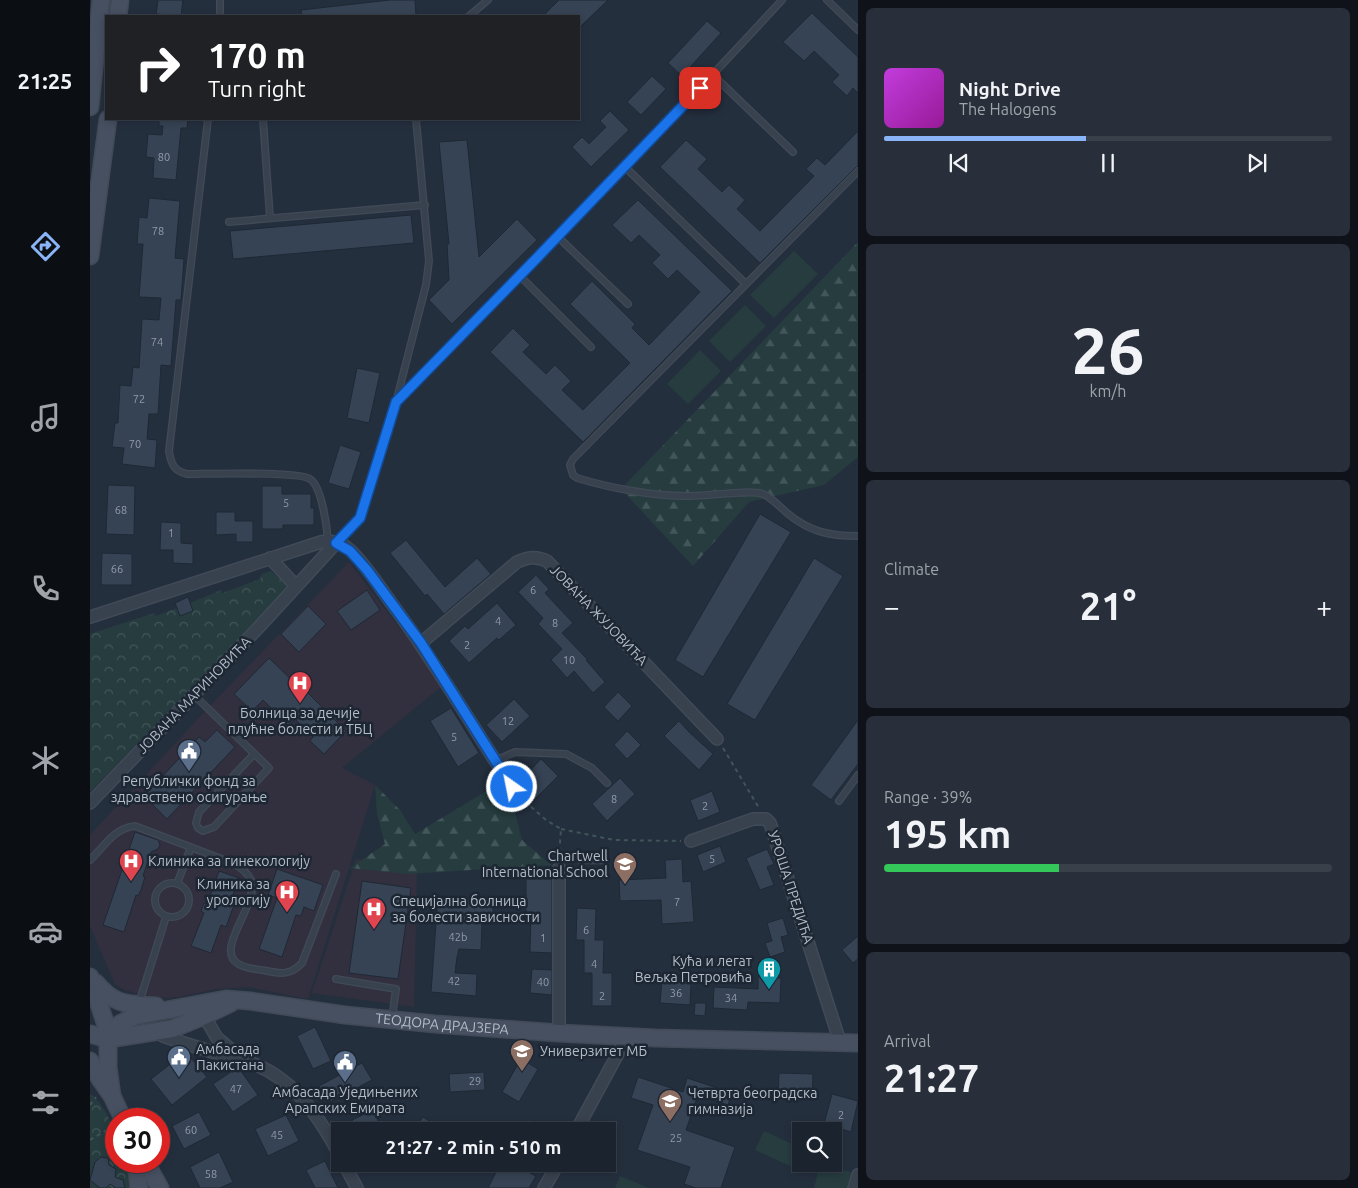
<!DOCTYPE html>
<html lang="en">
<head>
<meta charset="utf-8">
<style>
  body { margin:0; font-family:Ubuntu,sans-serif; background:#282f3a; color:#f1f3f6; height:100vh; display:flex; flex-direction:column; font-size:19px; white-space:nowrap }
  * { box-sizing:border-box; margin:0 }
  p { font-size:16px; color:#a0a4aa }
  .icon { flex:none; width:28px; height:28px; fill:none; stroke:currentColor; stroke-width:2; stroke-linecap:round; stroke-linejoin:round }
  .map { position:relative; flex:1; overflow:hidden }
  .details { display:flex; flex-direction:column; gap:8px; padding:8px; background:#0f1319; width:500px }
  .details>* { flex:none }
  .hud { position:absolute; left:15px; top:15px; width:475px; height:105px; border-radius:0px; box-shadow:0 2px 8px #0003,0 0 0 1px #39404a; background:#202124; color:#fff; overflow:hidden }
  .tools { position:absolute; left:702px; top:1122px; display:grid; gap:10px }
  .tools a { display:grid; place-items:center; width:50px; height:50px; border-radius:0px; background:#1b232e; box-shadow:0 2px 8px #0003,0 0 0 1px #39404a; font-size:25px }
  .speed { position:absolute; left:15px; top:1108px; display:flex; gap:10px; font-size:25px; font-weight:700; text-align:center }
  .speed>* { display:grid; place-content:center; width:65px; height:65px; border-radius:50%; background:#1b232e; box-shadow:0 2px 8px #0003,0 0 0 1px #39404a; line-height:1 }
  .speed .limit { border:8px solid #d22; background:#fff; color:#111 }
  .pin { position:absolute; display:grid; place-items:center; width:42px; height:42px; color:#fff; margin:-21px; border-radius:10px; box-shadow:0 2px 8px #0006 }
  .me { position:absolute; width:55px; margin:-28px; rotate:327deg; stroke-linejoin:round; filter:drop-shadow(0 0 4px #0008) }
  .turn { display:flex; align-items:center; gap:18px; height:105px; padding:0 20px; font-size:22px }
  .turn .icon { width:65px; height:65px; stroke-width:2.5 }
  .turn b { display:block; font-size:35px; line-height:42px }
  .big { font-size:38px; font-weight:700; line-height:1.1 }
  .details .card { flex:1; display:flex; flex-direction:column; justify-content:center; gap:8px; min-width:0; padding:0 18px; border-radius:8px; background:#282f3a }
  .details .dial { align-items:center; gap:0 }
  .dial b { font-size:65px; line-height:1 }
  .song { display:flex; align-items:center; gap:15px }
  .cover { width:60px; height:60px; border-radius:8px; background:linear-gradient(135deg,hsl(290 70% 55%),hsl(300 70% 35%)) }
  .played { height:5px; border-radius:2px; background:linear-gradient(90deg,#8ab4f8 45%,#39404a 45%) }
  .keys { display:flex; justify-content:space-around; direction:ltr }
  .heat { display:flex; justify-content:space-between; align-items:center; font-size:28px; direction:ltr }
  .charge { height:8px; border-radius:4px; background:linear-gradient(90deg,#34c759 39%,#39404a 0) }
  .trip { position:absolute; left:241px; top:1122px; width:285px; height:50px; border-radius:0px; background:#1b232e; box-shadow:0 2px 8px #0003,0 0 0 1px #39404a; font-weight:700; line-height:50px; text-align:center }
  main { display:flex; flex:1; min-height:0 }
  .tabs { display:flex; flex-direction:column; width:90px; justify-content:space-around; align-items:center; background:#0b0e12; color:#a0a4aa }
  .tabs .icon { width:35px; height:35px }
  .tabs .selected { color:#8ab4f8 }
  .tabs b { font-size:22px; color:#f1f3f6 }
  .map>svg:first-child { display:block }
</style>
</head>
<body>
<main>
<nav class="tabs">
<b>21:25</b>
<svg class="icon selected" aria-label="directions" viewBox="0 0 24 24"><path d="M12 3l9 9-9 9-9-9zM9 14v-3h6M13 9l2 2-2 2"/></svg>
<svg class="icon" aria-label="music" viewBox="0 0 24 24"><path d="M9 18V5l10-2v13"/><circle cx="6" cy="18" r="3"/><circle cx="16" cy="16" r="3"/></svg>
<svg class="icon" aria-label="phone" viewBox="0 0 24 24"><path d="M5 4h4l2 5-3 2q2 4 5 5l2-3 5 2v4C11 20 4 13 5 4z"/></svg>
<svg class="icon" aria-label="climate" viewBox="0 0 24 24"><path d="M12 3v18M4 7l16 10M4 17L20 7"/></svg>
<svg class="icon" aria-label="car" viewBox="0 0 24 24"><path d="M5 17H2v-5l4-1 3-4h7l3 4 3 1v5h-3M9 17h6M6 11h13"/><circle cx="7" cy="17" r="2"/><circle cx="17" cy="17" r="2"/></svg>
<svg class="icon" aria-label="filters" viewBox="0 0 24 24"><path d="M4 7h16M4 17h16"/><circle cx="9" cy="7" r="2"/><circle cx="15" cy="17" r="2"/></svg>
</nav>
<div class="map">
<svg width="768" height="1188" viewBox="0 0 768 1188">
  <defs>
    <pattern id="forest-firs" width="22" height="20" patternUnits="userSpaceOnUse" patternTransform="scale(1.25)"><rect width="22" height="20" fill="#263c3f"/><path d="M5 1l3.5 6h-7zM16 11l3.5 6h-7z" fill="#435659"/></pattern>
    <pattern id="park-crowns" width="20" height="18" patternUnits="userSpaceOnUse" patternTransform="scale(1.25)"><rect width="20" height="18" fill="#263c3f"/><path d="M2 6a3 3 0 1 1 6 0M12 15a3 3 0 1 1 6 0" fill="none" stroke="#435659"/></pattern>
  </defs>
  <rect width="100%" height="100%" fill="#242f3e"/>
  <path fill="#32303f" d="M 259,562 L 353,685 L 252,768 L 285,785 L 218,999 L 158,987 L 127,989 L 88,997 L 69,998 L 51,995 L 35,990 L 25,984 L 0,926 L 0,835 L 118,708 Z
    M 266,859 L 327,866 L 324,1007 L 222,993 Z"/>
  <path fill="#263c3f" d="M 704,251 L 728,274 L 684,318 L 660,295 Z
    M 655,305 L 676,326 L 640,362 L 619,341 Z
    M 610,350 L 631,371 L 598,404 L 577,384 Z
    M 674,1131 L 711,1148 L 702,1167 L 665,1150 Z
    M 730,1164 L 761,1172 L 757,1188 L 724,1188 Z
    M 530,1176 L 559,1188 L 525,1188 Z"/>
  <path fill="url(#forest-firs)" d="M 768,242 L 768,457 L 734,485 L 659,502 L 603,566 L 531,489 Z
    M 410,783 L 421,797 L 432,840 L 461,865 L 318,874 L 260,868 L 295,844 L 287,814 L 285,785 L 310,810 L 325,834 Z"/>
  <path fill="url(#park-crowns)" d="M 181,571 L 199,587 L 0,792 L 0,634 L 64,613 L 66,616 L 87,608 L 90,616 L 100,603 L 131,590 L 132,593 L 170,579 L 172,574 Z
    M 0,1094 C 11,1100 23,1124 26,1137 C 28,1145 26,1154 26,1161 L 35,1161 L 39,1171 L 41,1188 L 0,1188 Z"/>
  <path fill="#364354" stroke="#1f2835" d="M 68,0 L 93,0 L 91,16 L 66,14 Z
    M 300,0 L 325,0 L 326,16 L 212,16 L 211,10 Z
    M 469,0 L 518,0 L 489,28 L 489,16 L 453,16 Z
    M 722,13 L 768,57 L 768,93 L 763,88 L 757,96 L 742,82 L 749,75 L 724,51 L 714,61 L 693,42 Z
    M 617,21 L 631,33 L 592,76 L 578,63 Z
    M 562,76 L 576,89 L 551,115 L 537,102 Z
    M 520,111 L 539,130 L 501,167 L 482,147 L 492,137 L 499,144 L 516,127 L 510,121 Z
    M 69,119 L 98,119 L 97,128 L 91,128 L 86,180 L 63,178 L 64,158 L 56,157 L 58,134 L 72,135 L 73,126 L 69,126 Z
    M 768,131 L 768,166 L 765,168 L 670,263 L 570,167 L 596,140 L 617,159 L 608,169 L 632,192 L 639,185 L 655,200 L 647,209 L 670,231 L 724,176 L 716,169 L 727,158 L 735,165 Z
    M 377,140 L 389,257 L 427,219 L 447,240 L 362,324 L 339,300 L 359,280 L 357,244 L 359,244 L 349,142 Z
    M 59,198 L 90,201 L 85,258 L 94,259 L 91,300 L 86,300 L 81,366 L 71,365 L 68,414 L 59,414 L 57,439 L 67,440 L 65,468 L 32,464 L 34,448 L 22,447 L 25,423 L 28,423 L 30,385 L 41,386 L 43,367 L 49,368 L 52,319 L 69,320 L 71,298 L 49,297 L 53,244 L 47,244 L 49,217 L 57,218 Z
    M 548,200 L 642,291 L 493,442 L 400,352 L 423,328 L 440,345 L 433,352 L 456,374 L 465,365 L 481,381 L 472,390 L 493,410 L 540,363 L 480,304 L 502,281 L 545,324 L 542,328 L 559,345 L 610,292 L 587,270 L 578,279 L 562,263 L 570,255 L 549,235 L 541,243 L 522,225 Z
    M 321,215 L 324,243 L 143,259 L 140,231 Z
    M 267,368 L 290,373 L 279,423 L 257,418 Z
    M 250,445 L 271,452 L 259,489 L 238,483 Z
    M 18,485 L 45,486 L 44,535 L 16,534 Z
    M 172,486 L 192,486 L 192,494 L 221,494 L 221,508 L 224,508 L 224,525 L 193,525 L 193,529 L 172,529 Z
    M 126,512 L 145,512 L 145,521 L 163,521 L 163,542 L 146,542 L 146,534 L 126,535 Z
    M 670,514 L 701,532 L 613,677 L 585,660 Z
    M 71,522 L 91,523 L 91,543 L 103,544 L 103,564 L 83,563 L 83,550 L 70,550 Z
    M 316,540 L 355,587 L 387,558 L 401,574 L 354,614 L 337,594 L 335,596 L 300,553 Z
    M 12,553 L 42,554 L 42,585 L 11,585 Z
    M 724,558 L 753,576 L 665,720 L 637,704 Z
    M 446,575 L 459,589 L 455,593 L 483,623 L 472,633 L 497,659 L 496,660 L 515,682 L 503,693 L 484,671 L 477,678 L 461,660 L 472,649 L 448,624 L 453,618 L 428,592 Z
    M 277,590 L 290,610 L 261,630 L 247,611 Z
    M 98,597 L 103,611 L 90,616 L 85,603 Z
    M 407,603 L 426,625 L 409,640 L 407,638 L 379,663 L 359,641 L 375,626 L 378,629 Z
    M 218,606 L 236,624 L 209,652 L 191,634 Z
    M 179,658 L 208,686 L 209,684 L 256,731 L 234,754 L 220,741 L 223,737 L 205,719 L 199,726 L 173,700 L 162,711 L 144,694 Z
    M 528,692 L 542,706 L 528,721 L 514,707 Z
    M 424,699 L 440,716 L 412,742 L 396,725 Z
    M 361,708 L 389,753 L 368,767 L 340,721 Z
    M 768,720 L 768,764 L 741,800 L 721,785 Z
    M 589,721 L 599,732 L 623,754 L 609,770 L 574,736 Z
    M 127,730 L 145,747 L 77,819 L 54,796 L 109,737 L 115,742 Z
    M 537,731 L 551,745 L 537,759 L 524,745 Z
    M 451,759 L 468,776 L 442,802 L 429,789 L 428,783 Z
    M 530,778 L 545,794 L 517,821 L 502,804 Z
    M 622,791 L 630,812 L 608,821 L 600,800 Z
    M 45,832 L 68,840 L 70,845 L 68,849 L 61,852 L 53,876 L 55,877 L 51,890 L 48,896 L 46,895 L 34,932 L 13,925 Z
    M 630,846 L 636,862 L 613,872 L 607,855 Z
    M 677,849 L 684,864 L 677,867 L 684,885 L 670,890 L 656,858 Z
    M 487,853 L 519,853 L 519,865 L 487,865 Z
    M 592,859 L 593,882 L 601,881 L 604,922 L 572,924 L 571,900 L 530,901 L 529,880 L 576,878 L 575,860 Z
    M 187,869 L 233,885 L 224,911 L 214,907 L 211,916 L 206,915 L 192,957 L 169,949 L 187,898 L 178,895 Z
    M 129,871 L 149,878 L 140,903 L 144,905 L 136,927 L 131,925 L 121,953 L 101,946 L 114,913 L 111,911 L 114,903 L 117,904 Z
    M 436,879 L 462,879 L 462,953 L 440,952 L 441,912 L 436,912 Z
    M 272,881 L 321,888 L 308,979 L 259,973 Z
    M 348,896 L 404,900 L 402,924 L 392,924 L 391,950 L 369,949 L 367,957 L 365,973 L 387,974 L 386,996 L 341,992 Z
    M 487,908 L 506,909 L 505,940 L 514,940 L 513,973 L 522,973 L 522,1006 L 502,1006 L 502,973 L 494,973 L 494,940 L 486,940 Z
    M 693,918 L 698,935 L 691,937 L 695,952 L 680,957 L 675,943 L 682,941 L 677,923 Z
    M 768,936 L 768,959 L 763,963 L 752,950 Z
    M 442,969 L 462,970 L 462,995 L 440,993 Z
    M 668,977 L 691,978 L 690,1003 L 658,1002 L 657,1010 L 623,1008 L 624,987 L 668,989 Z
    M 572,981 L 601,983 L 600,1005 L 570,1003 Z
    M 605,1003 L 616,1003 L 615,1016 L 604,1015 Z
    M 225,1027 L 241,1061 L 223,1069 L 207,1036 Z
    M 96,1052 L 117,1077 L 82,1105 L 61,1079 Z
    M 431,1059 L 448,1069 L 429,1102 L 412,1092 Z
    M 272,1063 L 282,1080 L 238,1103 L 229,1086 Z
    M 148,1067 L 168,1095 L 143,1112 L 123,1084 Z
    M 394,1072 L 395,1090 L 360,1092 L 359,1074 Z
    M 689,1073 L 723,1074 L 722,1097 L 688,1096 Z
    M 548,1077 L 593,1092 L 597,1078 L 642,1093 L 638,1105 L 608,1095 L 596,1130 L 645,1147 L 631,1188 L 606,1188 L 594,1184 L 600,1167 L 547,1150 L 563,1105 L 541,1098 Z
    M 742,1094 L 768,1101 L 761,1132 L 734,1124 Z
    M 283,1110 L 293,1131 L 267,1131 L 262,1120 Z
    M 109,1112 L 121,1135 L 94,1149 L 82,1126 Z
    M 196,1115 L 209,1141 L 178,1156 L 165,1129 Z
    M 333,1117 L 355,1131 L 323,1131 Z
    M 445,1120 L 465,1131 L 438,1131 Z
    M 129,1152 L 143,1182 L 130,1188 L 110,1188 L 100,1167 Z
    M 11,1157 L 18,1158 L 19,1165 L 26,1169 L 25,1177 L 33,1180 L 35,1188 L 26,1188 L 20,1184 L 16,1188 L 10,1188 L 0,1180 L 5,1162 Z
    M 235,1161 L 248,1188 L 225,1188 L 216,1170 Z
    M 410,1164 L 422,1164 L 446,1176 L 439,1188 L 398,1188 Z"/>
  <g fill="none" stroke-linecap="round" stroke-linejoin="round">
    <g stroke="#414a57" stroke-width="8">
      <path id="lane" d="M 737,0 L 768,30
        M 130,16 L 130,0
        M 379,16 L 398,0
        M 623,75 L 703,152
        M 118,119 L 79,451 C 81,464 84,471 97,474 C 118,474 208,471 220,479 C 232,487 237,527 238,541
        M 173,119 L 180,218
        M 535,167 L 656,284
        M 768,171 L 483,459 L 480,465 L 483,475 L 487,478 C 520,488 562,496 597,496 C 615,497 659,489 673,494 C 682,498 690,507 697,513 C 720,532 739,536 768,536
        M 139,222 L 335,205
        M 468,237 L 538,304
        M 430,276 L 501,347
        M 306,402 C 436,270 566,137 692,0
        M 247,542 L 270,518 L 306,402 L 336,285 L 339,261 L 326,119
        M 104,695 L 179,768 L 124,827 L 113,831 L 108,828 L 106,823 L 109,812 L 164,754
        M 405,761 L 425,752 L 476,754 L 502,768 L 517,783
        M 749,801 L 768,775
        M 0,860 C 15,846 24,828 45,826 L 145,864 C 152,869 158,873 161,880 C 170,902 125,948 147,963 C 154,969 168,969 177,971 C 191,974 201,975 212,963 L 246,874
        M65 900a17 17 0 1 1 34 0a17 17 0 1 1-34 0Z
        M 87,884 L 101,847
        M 246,979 L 306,989 L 302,1018
        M 49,1003 L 76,917"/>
    </g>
    <g stroke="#414a57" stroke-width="14">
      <path id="street" d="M 180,558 L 206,586
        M 0,617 L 231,542 C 242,540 252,543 260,550 C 276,565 289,586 302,604 C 346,663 382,726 422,787
        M 331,643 L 427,562 C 438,557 446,556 457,561 L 627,739
        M 0,803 L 170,626 L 246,543
        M 601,841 L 663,819 L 676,819 L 680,823 L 750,1042
        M 469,868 L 469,1033
        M 108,1012 L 116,1019 L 127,1038 L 151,1058
        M 65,1032 C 75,1038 86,1040 97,1044 C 115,1050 133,1055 152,1060 C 200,1073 228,1114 250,1156
        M 486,1131 L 537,1037
        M 254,1164 L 267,1188
        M 454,1188 L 468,1164
        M 764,1188 L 768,1175"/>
    </g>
    <g stroke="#414a57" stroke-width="19">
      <g id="secondary">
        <path d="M 28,16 L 30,0"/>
        <path d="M 0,107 L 11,0"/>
        <path d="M 0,256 L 18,119"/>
        <path d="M 0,977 L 18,1031 L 18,1067 L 22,1096"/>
        <path d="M 6,983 C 25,1006 38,1004 66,1006"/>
        <path d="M 0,1034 L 11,1037 L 25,1038 L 82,1029 L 114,1016 L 141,1003"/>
        <path id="s1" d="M 19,1038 L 30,1024 L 45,1016 L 136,999 L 160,1001 L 255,1015 L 345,1024 L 469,1033 L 565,1038 L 768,1043"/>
        <path d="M 0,1061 L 10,1079 L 22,1096 L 33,1119"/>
        <path d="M 46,1161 L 49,1188"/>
        <path d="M 55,1161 L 70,1188"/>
      </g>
    </g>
    <path stroke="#3f5557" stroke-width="2" stroke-dasharray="4 4" stroke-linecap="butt" d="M 633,748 L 669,808
      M 429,796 L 456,820 L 471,829 L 469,856
      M 471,829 L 524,840 L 591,841
      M 0,1105 L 6,1097
      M 0,1140 L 22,1127"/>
    <use href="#lane" stroke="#38414e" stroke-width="5.5"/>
    <use href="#street" stroke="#38414e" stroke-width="11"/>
    <use href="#secondary" stroke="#465061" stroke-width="16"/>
  </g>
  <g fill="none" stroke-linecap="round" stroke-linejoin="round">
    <g stroke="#114b97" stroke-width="12">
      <path id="route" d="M 422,787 L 331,643 L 277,570 L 260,551 L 246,543 L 270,518 L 306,402 L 442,263 L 610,88"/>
    </g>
    <use href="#route" stroke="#1a73e8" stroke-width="9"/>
  </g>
  <defs>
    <g id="hospital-pin" transform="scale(1.25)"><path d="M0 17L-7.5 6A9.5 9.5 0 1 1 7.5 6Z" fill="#e0444e" stroke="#1d2633"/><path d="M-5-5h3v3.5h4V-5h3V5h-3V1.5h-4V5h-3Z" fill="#fff"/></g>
    <g id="civic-pin" transform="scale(1.25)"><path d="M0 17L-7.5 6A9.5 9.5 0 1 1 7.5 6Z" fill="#5c6f8a" stroke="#1d2633"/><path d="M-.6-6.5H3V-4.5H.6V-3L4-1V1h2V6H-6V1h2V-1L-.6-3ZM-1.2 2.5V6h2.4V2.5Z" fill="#fff"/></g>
    <g id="school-pin" transform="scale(1.25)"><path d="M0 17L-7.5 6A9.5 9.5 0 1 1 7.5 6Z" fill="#8d6e63" stroke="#1d2633"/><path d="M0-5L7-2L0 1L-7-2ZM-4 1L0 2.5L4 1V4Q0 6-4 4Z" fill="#fff"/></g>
    <g id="building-pin" transform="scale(1.25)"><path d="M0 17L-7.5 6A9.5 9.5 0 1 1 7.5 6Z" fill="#0f9aa8" stroke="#1d2633"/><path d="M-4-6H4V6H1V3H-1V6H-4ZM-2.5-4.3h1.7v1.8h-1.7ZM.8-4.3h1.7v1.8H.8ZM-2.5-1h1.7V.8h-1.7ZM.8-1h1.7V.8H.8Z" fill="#fff"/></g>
    <g id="university-pin" transform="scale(1.25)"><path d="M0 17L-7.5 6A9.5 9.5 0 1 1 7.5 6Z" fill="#8d6e63" stroke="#1d2633"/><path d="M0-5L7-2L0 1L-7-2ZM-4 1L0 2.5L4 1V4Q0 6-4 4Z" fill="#fff"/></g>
  </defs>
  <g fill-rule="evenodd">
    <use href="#hospital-pin" x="210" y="683"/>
    <use href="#civic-pin" x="99" y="751"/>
    <use href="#hospital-pin" x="41" y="861"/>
    <use href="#school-pin" x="535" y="864"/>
    <use href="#hospital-pin" x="197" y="892"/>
    <use href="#hospital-pin" x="284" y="909"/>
    <use href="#building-pin" x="679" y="969"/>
    <use href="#university-pin" x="432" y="1051"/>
    <use href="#civic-pin" x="89" y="1057"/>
    <use href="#civic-pin" x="255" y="1062"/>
    <use href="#school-pin" x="580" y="1101"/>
  </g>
  <g text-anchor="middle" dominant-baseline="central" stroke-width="5" stroke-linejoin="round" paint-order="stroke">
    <g font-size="11" fill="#929caa">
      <text x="74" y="157">80</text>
      <text x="68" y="231">78</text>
      <text x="67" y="342">74</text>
      <text x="49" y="399">72</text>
      <text x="45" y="444">70</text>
      <text x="196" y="503">5</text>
      <text x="31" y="510">68</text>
      <text x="81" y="533">1</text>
      <text x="27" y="569">66</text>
      <text x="443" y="590">6</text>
      <text x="408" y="621">4</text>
      <text x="465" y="623">8</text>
      <text x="377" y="645">2</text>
      <text x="479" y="660">10</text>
      <text x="418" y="721">12</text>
      <text x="364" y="737">5</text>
      <text x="524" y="799">8</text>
      <text x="615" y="806">2</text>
      <text x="622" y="859">5</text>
      <text x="587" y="902">7</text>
      <text x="496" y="930">6</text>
      <text x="368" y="937">42b</text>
      <text x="453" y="938">1</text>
      <text x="504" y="964">4</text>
      <text x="364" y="981">42</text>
      <text x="453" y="982">40</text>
      <text x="586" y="993">36</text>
      <text x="512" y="996">2</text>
      <text x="641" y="998">34</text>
      <text x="385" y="1081">29</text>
      <text x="146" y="1089">47</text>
      <text x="751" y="1115">2</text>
      <text x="101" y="1130">60</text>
      <text x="187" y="1135">45</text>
      <text x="586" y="1138">25</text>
      <text x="121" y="1174">58</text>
    </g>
    <g font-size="14" fill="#b4bcc9" stroke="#1d2633">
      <text transform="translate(509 615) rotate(46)">ЈОВАНА ЖУЈОВИЋА</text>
      <text transform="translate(104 695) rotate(-46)">ЈОВАНА МАРИНОВИЋА</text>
      <text transform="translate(701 887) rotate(72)">УРОША ПРЕДИЋА</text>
      <text stroke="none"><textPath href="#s1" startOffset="345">ТЕОДОРА ДРАЈЗЕРА</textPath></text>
    </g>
    <g font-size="14" fill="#b4bcc9" stroke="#1d2633" text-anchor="start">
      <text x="210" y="713" text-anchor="middle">Болница за дечије<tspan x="210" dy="16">плућне болести и ТБЦ</tspan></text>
      <text x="99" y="781" text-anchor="middle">Републички фонд за<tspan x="99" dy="16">здравствено осигурање</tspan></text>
      <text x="518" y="856" text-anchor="end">Chartwell<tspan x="518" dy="16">International School</tspan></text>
      <text x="58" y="861">Клиника за гинекологију</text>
      <text x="180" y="884" text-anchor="end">Клиника за<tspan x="180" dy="16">урологију</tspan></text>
      <text x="302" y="901">Специјална болница<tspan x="302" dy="16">за болести зависности</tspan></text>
      <text x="662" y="961" text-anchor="end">Кућа и легат<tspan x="662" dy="16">Вељка Петровића</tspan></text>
      <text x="106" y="1049">Амбасада<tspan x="106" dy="16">Пакистана</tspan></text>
      <text x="450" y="1051">Универзитет МБ</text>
      <text x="255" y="1092" text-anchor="middle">Амбасада Уједињених<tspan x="255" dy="16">Арапских Емирата</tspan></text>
      <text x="598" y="1093">Четврта београдска<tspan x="598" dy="16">гимназија</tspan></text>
    </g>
  </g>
</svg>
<div class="tools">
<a><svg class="icon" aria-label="search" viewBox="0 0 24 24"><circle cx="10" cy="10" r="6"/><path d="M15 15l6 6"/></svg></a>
</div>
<div class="speed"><div class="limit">30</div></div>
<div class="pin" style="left:610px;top:88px;background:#d93025"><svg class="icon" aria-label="arrive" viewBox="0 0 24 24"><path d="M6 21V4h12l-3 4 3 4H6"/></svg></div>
<svg class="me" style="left:422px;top:787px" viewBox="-20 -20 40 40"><circle r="17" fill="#1a73e8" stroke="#fff" stroke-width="3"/><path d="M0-11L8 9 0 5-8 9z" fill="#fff"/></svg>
<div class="trip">21:27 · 2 min · 510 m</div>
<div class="hud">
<div class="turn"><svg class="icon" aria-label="right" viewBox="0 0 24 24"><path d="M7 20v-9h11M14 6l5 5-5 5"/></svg><div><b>170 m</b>Turn right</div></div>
</div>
</div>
<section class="details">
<div class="card">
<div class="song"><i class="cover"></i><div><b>Night Drive</b><p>The Halogens</p></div></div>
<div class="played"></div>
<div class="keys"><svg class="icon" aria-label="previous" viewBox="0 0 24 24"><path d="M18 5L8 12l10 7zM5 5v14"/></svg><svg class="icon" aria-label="pause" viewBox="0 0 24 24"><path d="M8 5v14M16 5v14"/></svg><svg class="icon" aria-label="next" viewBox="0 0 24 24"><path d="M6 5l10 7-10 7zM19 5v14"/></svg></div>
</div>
<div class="card dial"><b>26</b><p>km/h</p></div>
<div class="card"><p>Climate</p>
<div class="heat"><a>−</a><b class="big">21°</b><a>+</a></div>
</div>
<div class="card"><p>Range · 39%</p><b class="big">195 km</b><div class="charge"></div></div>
<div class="card"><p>Arrival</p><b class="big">21:27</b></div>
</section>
</main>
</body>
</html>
